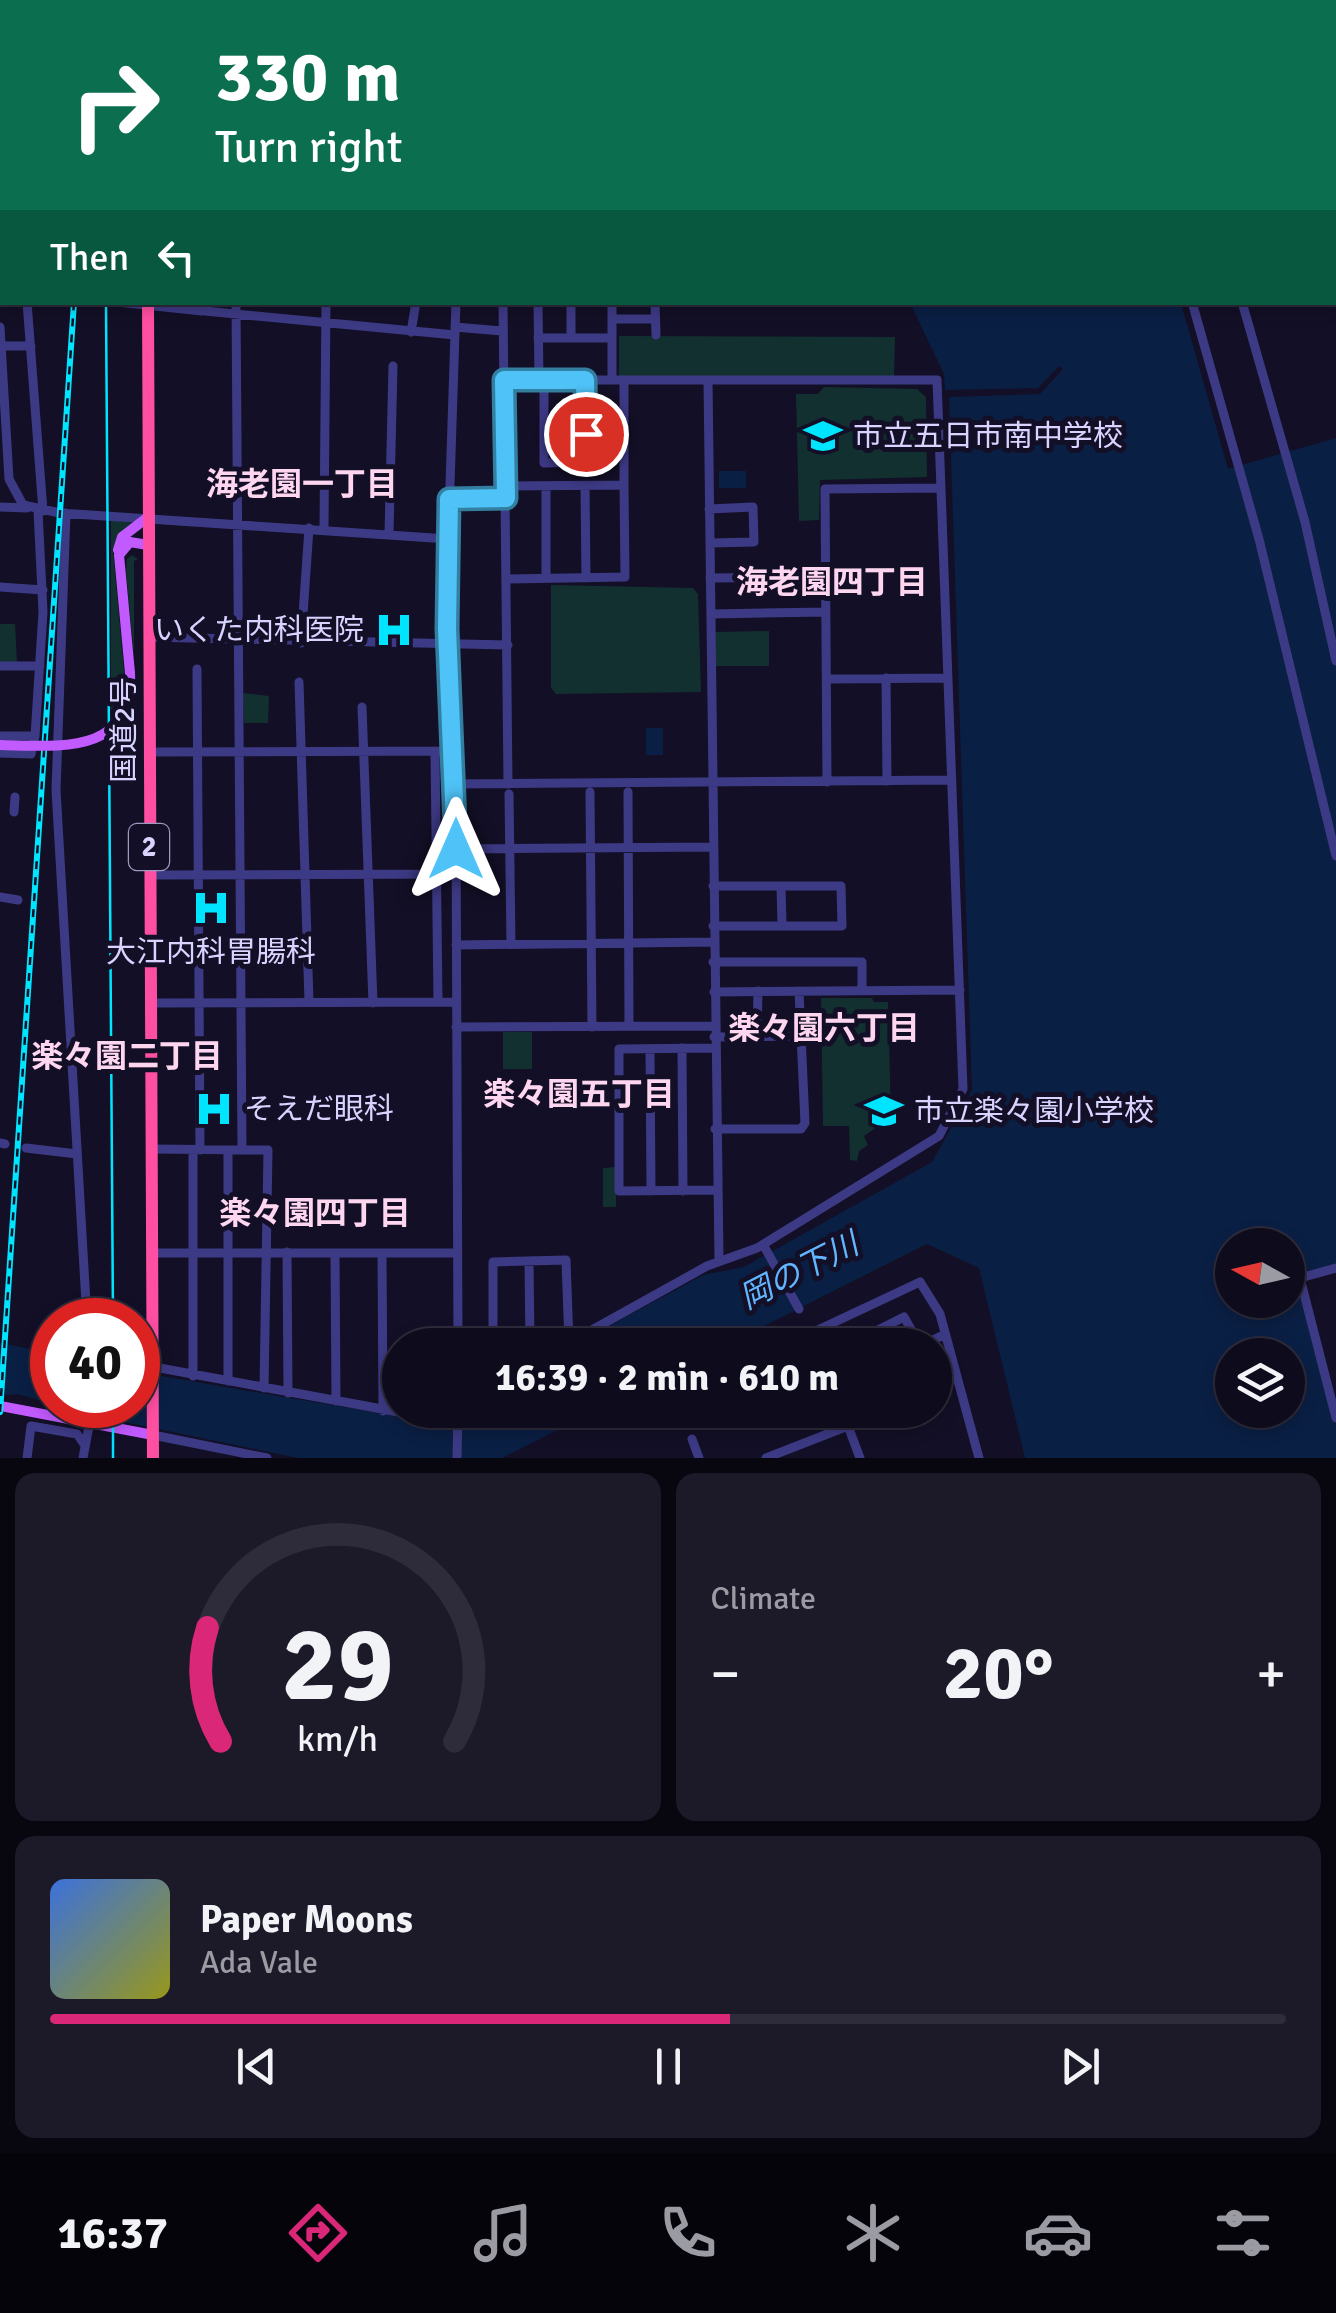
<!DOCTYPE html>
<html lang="en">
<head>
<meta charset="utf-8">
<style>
  body { margin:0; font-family:Signika,"Noto Sans JP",sans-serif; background:#1c1929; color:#f1f3f6; height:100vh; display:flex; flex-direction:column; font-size:38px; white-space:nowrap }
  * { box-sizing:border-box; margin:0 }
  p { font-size:32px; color:#9b9ba3 }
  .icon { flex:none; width:55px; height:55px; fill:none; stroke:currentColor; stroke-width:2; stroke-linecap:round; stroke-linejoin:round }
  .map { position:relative; height:1458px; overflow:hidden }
  .side { display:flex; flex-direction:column; gap:15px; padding:15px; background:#08060f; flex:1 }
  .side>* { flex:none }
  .hud { position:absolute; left:0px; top:0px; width:1338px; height:305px; box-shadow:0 5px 15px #0003,0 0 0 2px #2e2b3b; background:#0b6e4f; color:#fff; overflow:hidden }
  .needle { width:65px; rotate:278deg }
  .tools { position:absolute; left:1215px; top:1228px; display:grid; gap:20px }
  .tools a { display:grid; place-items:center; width:90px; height:90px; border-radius:50%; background:#0e0b1c; box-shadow:0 5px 15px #0003,0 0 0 2px #2e2b3b; font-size:50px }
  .speed { position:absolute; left:30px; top:1298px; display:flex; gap:20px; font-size:50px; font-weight:700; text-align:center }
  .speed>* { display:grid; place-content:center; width:130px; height:130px; border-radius:50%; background:#0e0b1c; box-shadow:0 5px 15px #0003,0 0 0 2px #2e2b3b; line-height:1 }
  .speed .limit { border:15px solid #d22; background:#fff; color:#111 }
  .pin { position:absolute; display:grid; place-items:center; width:85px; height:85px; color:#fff; margin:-42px; border:5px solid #fff; border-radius:50%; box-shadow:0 2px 10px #0007 }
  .me { position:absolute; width:110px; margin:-55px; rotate:0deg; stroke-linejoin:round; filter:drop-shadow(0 0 8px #0008) }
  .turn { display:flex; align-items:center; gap:35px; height:210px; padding:0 50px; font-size:45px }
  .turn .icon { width:130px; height:130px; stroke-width:2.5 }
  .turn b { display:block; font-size:70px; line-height:85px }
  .then { display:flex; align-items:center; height:95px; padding:0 50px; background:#0003; gap:20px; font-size:38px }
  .big { font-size:75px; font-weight:700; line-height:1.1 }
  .side .widget { flex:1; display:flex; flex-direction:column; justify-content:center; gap:15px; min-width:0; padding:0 35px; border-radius:20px; background:#1c1929 }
  .side .dial { align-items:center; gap:0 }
  .dial svg { height:260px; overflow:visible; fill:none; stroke:#2e2b3b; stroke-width:7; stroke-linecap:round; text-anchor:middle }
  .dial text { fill:#f1f3f6; stroke:none }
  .song { display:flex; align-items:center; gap:30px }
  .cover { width:120px; height:120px; border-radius:15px; background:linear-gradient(135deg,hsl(220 70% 55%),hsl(60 70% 35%)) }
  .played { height:10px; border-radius:5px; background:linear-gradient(90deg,#db2777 55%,#2e2b3b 55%) }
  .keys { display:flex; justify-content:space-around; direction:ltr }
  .heat { display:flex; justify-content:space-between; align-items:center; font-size:55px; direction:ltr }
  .side .tiles { flex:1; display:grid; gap:15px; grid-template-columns:1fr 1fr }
  .widget:last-child { grid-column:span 2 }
  .trip { position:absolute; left:382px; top:1328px; width:570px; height:100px; border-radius:50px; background:#0e0b1c; box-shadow:0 5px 15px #0003,0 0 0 2px #2e2b3b; font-weight:700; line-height:100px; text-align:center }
  .tabs { display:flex; height:160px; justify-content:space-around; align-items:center; background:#06040b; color:#9b9ba3 }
  .tabs .icon { width:70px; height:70px }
  .tabs .selected { color:#db2777 }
  .tabs b { font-size:45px; color:#f1f3f6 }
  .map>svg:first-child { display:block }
</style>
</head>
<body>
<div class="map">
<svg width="1336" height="1458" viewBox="0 0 1336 1458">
  <rect width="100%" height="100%" fill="#130f26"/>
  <path fill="#12302f" d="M 619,336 L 895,337 L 894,377 L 619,377 Z
    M 824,387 L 917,389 L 926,397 L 927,477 L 820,480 L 819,520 L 799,521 L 796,394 L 818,394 Z
    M 111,520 L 133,523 L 113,551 L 125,682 L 123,695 L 119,696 L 111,715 Z
    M 132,555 L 138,559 L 134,561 L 134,655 L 126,571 L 127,559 Z
    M 551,585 L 693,588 L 698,594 L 701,692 L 556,694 L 551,688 Z
    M 0,624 L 15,624 L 17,663 L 0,663 Z
    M 769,631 L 769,666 L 716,666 L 715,632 Z
    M 243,693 L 269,696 L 268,723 L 244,723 Z
    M 821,998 L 872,998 L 874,1002 L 888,1002 L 891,1117 L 864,1136 L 868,1145 L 859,1151 L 857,1161 L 850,1160 L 849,1126 L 823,1126 Z
    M 503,1032 L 532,1032 L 532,1069 L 503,1069 Z
    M 616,1167 L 616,1207 L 603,1207 L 603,1168 Z"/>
  <path fill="#0a1f44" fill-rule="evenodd" d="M 749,0 L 1095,0 L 1095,2 L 749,2 Z
    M 910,303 L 1181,303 L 1228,469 L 1336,438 L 1336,1264 L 1297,1275 L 1336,1425 L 1336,1458 L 1025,1458 L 979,1268 L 927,1244 L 726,1345 L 574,1345 L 703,1275 L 744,1267 L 932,1162 L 972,1090 L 949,397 L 1040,394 L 1063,369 L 1059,366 L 1038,388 L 945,390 L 944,374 ZM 1232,1245 L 1288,1245 L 1288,1300 L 1232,1300 ZM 1232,1355 L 1288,1355 L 1288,1410 L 1232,1410 Z
    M 719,471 L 746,471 L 746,488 L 719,488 Z
    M 646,728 L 663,728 L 663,755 L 646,755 Z
    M 0,1343 L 52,1353 L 52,1405 L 138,1405 L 138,1372 L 425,1421 L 450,1431 L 465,1423 L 465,1410 L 597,1410 L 502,1458 L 298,1458 L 46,1406 L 46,1402 L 17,1394 L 0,1396 Z"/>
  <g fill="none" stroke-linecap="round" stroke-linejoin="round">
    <path stroke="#3d3a85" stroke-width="9" d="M 167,0 L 187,2
      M 1108,0 L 1109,2
      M 1156,0 L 1157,2
      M 1317,0 L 1318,2
      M 35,2 L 37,0
      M 468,2 L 468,0
      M 0,3 L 1,0
      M 1335,60 L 1336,64
      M 0,100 L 2,100
      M 1335,129 L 1336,128
      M 0,206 L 2,206
      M 1335,261 L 1336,261
      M 27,302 L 43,511
      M 117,302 L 202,311
      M 236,302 L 242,1150
      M 456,302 L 447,576 L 456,818 L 458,1345
      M 503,302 L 508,784
      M 538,302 L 539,380
      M 571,302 L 571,338
      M 612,302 L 612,380
      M 655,302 L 656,335
      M 1192,302 L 1259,539 L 1336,856
      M 1242,302 L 1305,522 L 1336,661
      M 205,311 L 455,335
      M 612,319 L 655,319
      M 0,327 L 9,479 L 23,505 L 60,513 L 448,539
      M 455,327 L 502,331
      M 411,332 L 416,302
      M 538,338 L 612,338
      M 2,346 L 31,346
      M 505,380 L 937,380 L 963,1089 L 939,1136 L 757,1248 L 707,1266 L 565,1345
      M 544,380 L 544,463 L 586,462 L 585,379
      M 624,380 L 624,485
      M 708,380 L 719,1260
      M 506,486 L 624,485 L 625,577 L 507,579
      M 546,486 L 546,578
      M 585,486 L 586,578
      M 449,499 L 506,498
      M 0,507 L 27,508
      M 709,509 L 753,507 L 754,542 L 710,543
      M 66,513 L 56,790 L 87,1320
      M 324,529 L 326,302
      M 389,534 L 393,366
      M 710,578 L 825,577
      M 0,587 L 43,590
      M 711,614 L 826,612
      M 149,637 L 508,645
      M 301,643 L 309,528
      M 0,666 L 40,666
      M 197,669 L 200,1150
      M 886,678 L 887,781
      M 827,679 L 948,678
      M 299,682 L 309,1002
      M 362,707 L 373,1003
      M 0,736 L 35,736
      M 435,751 L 438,1001
      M 149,752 L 454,751
      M 0,753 L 31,754 L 35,736 L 43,612 L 38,511
      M 827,782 L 825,489 L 941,488
      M 455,784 L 951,780
      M 590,792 L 592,1027
      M 628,792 L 629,1026
      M 509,794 L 511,944
      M 14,812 L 15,797
      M 456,849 L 712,847
      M 150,875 L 455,874
      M 713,886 L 841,886 L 842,926 L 713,926
      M 781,886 L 782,925
      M 0,897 L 18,900
      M 456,945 L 713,942
      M 713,962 L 862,962 L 862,990
      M 714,992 L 960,990
      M 151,1003 L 456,1002
      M 456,1027 L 714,1026
      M 714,1037 L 798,1036
      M 757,1037 L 758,991
      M 682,1048 L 683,1191
      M 714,1048 L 619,1049 L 619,1191 L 715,1190
      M 650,1049 L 651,1191
      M 715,1129 L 801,1129 L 805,1123 L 799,991
      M 0,1143 L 5,1144
      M 26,1148 L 77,1154
      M 151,1149 L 268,1150 L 264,1388
      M 193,1150 L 193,1376
      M 765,1248 L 799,1309
      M 287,1252 L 288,1393
      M 152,1253 L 456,1253
      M 335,1253 L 336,1401
      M 382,1253 L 383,1411
      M 529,1261 L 530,1345
      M 1336,1268 L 1300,1278 L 1336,1418
      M 829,1326 L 838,1345
      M 493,1345 L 493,1262 L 566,1260 L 569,1343
      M 786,1345 L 920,1282 L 940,1314 L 979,1458
      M 848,1345 L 904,1317 L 920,1345
      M 924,1345 L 945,1334
      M 138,1364 L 458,1423
      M 228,1381 L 228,1150
      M 650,1410 L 655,1410
      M 153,1435 L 267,1458
      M 692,1439 L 699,1458
      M 27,1458 L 31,1426 L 77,1434 L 84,1444
      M 83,1458 L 90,1421
      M 457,1458 L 458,1410
      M 766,1458 L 848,1426 L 860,1458"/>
    <path stroke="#c25bff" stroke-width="10" d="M 118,550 L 122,537 L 148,517
      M 130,673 L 119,555 L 130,542 L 148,545
      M 0,1406 L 153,1435"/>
    <path stroke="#ff4fa3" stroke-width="12" d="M 146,2 L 146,0
      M 148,302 L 153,1458"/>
    <path stroke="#00e5ff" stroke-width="2.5" d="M 102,0 L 102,2
      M 106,302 L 113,1320
      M 113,1458 L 113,1405"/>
    <g stroke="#00e5ff" stroke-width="6">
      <path id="rail" d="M 89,0 L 89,2
        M 0,1412 L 74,302"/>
    </g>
    <use href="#rail" stroke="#130f26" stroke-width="2.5" stroke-dasharray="8" stroke-linecap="butt"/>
    <path stroke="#c25bff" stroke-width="10" d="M 0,745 C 58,746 134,756 130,673"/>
  </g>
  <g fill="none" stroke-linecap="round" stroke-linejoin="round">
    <g stroke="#337fa1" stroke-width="25">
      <path id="route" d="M 456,849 L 447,629 L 449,499 L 506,498 L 504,380 L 585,380 L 586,434"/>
    </g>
    <use href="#route" stroke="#4fc3f7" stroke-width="18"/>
  </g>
  <defs>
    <g id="school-bare" transform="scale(3)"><path d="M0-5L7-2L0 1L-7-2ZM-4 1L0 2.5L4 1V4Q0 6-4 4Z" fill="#00e5ff" stroke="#130f26" stroke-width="2.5" paint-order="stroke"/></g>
    <g id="hospital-bare" transform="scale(3)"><path d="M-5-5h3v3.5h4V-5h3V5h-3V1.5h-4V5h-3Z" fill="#00e5ff" stroke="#130f26" stroke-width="2.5" paint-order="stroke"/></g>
  </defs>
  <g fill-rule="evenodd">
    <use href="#school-bare" x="823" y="436"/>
    <use href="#hospital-bare" x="394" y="630"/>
    <use href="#hospital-bare" x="211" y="908"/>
    <use href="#hospital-bare" x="214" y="1109"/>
    <use href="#school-bare" x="884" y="1111"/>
  </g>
  <g text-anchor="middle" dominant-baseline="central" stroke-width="10" stroke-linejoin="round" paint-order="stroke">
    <rect fill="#130f26" stroke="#9e99be" stroke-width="2.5" x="129" y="824" width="40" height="46" rx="8"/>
    <g font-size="28" font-weight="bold" fill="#d9d4ff">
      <text x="149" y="847">2</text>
    </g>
    <g font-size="30" fill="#d9d4ff" stroke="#130f26" text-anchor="start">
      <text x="853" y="436">市立五日市南中学校</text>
      <text x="364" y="630" text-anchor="end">いくた内科医院</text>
      <text x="211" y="952" text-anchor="middle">大江内科胃腸科</text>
      <text x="244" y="1109">そえだ眼科</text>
      <text x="914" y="1111">市立楽々園小学校</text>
    </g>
    <g font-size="30" fill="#d9d4ff" stroke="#130f26">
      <text transform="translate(124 730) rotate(-90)">国道2号</text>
    </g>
    <g font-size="32" font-weight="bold" fill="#ffd6f0" stroke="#130f26">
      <text x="302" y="484">海老園一丁目</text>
      <text x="832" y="582">海老園四丁目</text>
      <text x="824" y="1028">楽々園六丁目</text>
      <text x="127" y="1056">楽々園二丁目</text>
      <text x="579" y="1094">楽々園五丁目</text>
      <text x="315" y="1213">楽々園四丁目</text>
    </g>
    <g font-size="32" font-style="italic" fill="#62b6ff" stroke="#130f26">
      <text transform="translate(799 1271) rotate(-27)">岡の下川</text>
    </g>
  </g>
</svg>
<div class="tools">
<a><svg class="needle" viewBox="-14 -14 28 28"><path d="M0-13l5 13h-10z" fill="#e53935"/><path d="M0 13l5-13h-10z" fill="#9b9ba3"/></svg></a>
<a><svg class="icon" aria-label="layers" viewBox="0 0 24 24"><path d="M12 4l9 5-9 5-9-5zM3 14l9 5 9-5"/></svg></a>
</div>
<div class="speed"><div class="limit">40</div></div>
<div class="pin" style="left:586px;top:434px;background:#d93025"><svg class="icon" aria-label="arrive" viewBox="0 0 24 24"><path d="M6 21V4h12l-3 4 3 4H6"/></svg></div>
<svg class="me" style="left:456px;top:849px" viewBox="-20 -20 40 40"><path d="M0-17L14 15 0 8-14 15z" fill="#4fc3f7" stroke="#fff" stroke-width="4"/></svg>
<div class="trip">16:39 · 2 min · 610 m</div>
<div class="hud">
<div class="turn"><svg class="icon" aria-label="right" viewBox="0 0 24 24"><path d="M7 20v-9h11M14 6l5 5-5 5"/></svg><div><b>330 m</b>Turn right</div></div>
<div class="then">Then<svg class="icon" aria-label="left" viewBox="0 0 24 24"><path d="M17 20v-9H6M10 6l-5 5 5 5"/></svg></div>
</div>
</div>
<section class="side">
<div class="tiles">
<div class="widget dial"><svg viewBox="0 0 100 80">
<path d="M14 69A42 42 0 1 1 86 69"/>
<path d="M14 69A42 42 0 0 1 10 34" stroke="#db2777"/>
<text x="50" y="56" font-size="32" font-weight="700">29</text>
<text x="50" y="72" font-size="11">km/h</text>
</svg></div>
<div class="widget"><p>Climate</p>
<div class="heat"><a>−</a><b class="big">20°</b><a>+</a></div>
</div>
<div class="widget">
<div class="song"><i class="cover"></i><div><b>Paper Moons</b><p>Ada Vale</p></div></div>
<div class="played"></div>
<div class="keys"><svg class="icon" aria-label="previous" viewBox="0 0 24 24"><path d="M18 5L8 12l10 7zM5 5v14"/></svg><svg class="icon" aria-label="pause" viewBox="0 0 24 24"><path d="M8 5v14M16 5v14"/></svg><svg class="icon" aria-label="next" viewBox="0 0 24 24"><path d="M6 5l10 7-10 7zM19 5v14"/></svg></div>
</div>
</div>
</section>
<nav class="tabs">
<b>16:37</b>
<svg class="icon selected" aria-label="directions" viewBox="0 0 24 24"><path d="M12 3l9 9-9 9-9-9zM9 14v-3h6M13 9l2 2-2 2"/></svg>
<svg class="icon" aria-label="music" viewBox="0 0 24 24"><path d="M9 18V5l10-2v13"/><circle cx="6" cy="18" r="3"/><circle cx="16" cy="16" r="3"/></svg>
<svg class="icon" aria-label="phone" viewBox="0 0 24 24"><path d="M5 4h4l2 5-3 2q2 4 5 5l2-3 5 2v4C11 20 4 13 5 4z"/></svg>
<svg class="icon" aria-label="climate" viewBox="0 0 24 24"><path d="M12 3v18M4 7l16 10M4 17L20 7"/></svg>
<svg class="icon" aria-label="car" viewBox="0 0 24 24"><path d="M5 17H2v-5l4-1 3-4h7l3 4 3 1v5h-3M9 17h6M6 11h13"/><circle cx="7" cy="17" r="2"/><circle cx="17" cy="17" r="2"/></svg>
<svg class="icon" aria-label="filters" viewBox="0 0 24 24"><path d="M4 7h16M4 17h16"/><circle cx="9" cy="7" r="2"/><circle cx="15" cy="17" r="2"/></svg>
</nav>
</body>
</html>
